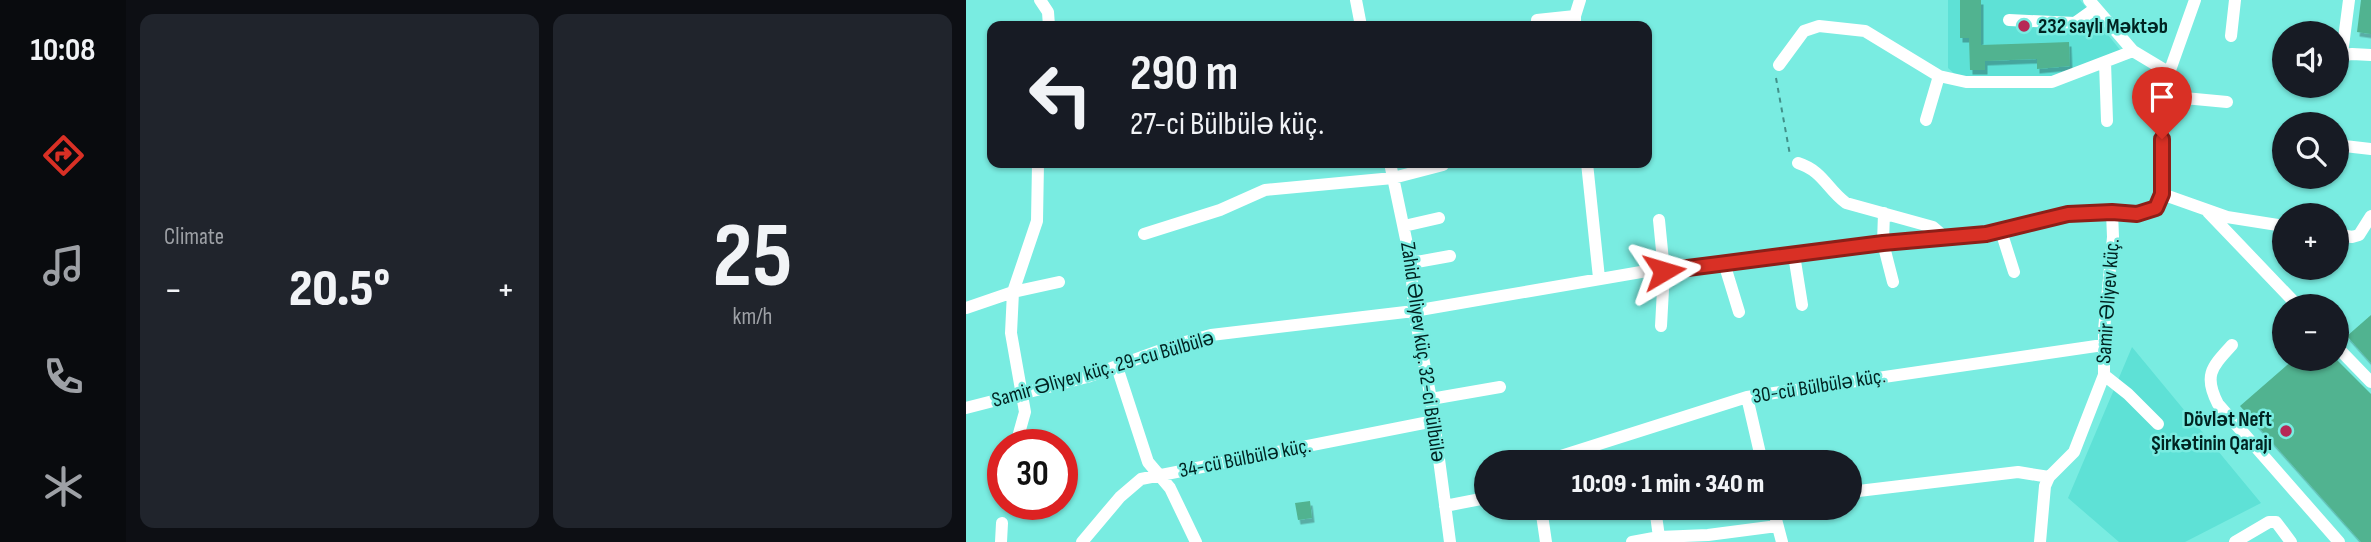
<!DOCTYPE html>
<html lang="en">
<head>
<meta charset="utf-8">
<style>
  body { margin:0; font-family:"Sofia Sans Condensed",sans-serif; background:#20242c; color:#f1f3f6; height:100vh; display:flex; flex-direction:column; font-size:26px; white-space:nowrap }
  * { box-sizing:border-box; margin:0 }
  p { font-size:23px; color:#9ea1a6 }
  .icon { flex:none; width:38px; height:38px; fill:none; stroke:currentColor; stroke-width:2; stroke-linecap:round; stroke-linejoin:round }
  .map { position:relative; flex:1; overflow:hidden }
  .side { display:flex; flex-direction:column; gap:14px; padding:14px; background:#0d0f14; width:840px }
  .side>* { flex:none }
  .top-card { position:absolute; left:21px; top:21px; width:665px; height:147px; border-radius:14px; box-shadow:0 2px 5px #0004; background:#171b24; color:#f1f3f6; overflow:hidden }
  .fabs { position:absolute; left:1306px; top:21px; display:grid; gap:14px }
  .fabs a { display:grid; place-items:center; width:77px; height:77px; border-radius:50%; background:#171b24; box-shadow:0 2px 5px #0004; font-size:35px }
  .speed { position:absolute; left:21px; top:429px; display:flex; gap:14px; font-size:35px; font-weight:700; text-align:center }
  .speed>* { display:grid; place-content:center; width:91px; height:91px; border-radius:50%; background:#171b24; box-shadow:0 2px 5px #0004; line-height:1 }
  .speed .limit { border:10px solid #d22; background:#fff; color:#111 }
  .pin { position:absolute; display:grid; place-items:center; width:60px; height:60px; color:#fff; margin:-72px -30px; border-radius:50% 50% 50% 0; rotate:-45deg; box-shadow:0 0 7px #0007 }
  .pin .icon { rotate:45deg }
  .me { position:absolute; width:77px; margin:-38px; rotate:83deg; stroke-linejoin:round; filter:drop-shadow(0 0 5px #0008) }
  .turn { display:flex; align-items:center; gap:24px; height:147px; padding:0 28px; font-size:32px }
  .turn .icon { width:91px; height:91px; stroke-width:2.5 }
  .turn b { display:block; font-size:49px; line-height:60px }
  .big { font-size:52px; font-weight:800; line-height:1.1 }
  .side .widget { flex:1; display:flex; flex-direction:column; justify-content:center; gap:10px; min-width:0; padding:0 24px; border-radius:14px; background:#20242c }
  .side .dial { align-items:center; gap:0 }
  .dial b { font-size:91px; line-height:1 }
  .heat { display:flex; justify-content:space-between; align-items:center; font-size:38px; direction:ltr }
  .side .tiles { flex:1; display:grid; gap:14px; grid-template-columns:repeat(2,1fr) }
  .trip { position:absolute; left:508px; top:450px; width:388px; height:70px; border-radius:35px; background:#171b24; box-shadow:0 2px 5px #0004; font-weight:800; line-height:70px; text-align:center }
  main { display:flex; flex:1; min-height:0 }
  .menu { display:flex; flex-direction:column; width:126px; justify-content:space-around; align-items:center; background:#090b0e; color:#9ea1a6 }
  .menu .icon { width:49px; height:49px }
  .menu .on { color:#d93025 }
  .menu b { font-size:32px; color:#f1f3f6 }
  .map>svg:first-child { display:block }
</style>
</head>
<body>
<main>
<nav class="menu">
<b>10:08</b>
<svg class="icon on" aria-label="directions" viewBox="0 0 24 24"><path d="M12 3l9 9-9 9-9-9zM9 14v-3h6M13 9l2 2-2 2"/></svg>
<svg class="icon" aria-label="music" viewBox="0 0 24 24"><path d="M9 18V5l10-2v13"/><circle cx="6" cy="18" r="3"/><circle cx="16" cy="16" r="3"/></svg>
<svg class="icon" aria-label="phone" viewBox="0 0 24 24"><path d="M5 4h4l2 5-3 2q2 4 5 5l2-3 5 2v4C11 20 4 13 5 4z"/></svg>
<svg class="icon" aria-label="climate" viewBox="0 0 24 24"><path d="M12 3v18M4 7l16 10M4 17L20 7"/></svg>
</nav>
<section class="side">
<div class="tiles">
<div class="widget"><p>Climate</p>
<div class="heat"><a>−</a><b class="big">20.5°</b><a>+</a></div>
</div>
<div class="widget dial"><b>25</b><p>km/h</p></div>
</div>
</section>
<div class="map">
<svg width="1405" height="542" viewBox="0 0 1405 542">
  <defs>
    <filter id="shadow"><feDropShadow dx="2.5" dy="4.5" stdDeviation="0" flood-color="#0004"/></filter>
  </defs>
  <rect width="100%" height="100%" fill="#79ece1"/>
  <path fill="#5ee1d6" d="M 982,0 L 1114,0 L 1155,51 L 1091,77 L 991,76 L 982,68 Z
    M 1166,347 L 1295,503 L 1219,542 L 1153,542 L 1102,498 Z"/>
  <path fill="#51b390" filter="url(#shadow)" d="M 994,0 L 1015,0 L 1015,45 L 1103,42 L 1104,66 L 1071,69 L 1071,59 L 1019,61 L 1019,70 L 1004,70 L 1003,38 L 994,38 Z
    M 1395,0 L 1405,0 L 1405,34 L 1391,32 Z
    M 1405,315 L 1405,363 L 1381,336 Z
    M 1328,359 L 1370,359 L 1405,394 L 1405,542 L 1395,542 L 1274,406 Z
    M 344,501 L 346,518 L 332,520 L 329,503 Z"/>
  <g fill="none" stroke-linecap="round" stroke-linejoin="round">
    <path stroke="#429089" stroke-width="2" stroke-dasharray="5 5" stroke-linecap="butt" d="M 810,78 L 824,155"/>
    <path stroke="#fff" stroke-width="12" d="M 74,0 L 82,12 L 83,26
      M 390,0 L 395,26
      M 1123,0 L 1167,51 L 1202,72
      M 571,20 L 609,16
      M 1043,20 L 1109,23 L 1130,8
      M 609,26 L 609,16 L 614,0
      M 1265,36 L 1269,0
      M 1376,54 L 1383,0
      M 1371,56 L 1386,54 L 1405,55
      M 1139,62 L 1141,121
      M 813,65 L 838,31 L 853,26 L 899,31 L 973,76 L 1000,82 L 1086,82 L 1167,51
      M 1197,96 L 1261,102
      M 960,120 L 973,76
      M 1370,145 L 1405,149
      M 424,163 L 445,263 L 448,311 L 465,399 L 484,542
      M 621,163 L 633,278
      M 832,163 C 857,171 861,189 880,203 L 967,227 L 974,233 L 973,237
      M 1196,194 L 1261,217 L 1318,226
      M 1242,212 L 1332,306
      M 918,213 L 917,243 L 927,282
      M 693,220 L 698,271 L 695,326
      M 438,226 L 473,218
      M 1035,231 L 1048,272
      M 178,234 L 254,210 L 299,190 L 427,178 L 477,165
      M 1370,234 L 1386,237 L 1393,235 L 1405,216
      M 828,255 L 836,305
      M 445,263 L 484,256
      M 758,263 L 773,312
      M 0,308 L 47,292 L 93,282
      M 1266,345 C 1246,367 1237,375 1252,404 L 1373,542
      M 1370,346 L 1405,382
      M 151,367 L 182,462 L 204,488 L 230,542
      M 1138,375 L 1162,394 L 1192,424
      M 781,397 L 796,462
      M 465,399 L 534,387
      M 0,408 L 121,377 L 212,344 L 245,335 L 448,311 L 675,272 L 917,243 L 1020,234 L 1102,214 L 1146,212 L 1171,214 L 1185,211 L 1190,208 L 1196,194 L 1196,115 L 1198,87 L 1229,0
      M 50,444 L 59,412 L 45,333 L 47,292 L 71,221 L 72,163
      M 576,462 L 781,397 L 1137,345
      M 884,492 L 1052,472 L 1083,477
      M 479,506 L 520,498
      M 575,508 L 580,542
      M 689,508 L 693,537
      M 807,508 L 816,542
      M 35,542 L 36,523
      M 116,542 L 154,497 L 175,479 L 468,421
      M 666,542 L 693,537 L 742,535 L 811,526
      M 1074,542 L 1079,486 L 1083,477 L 1108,452 L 1138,375 L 1138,330 L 1147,237 L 1146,212
      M 1269,542 L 1303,522 L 1310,522 L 1325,542"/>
  </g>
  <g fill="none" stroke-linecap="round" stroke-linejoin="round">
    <g stroke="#8d1f18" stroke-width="18">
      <path id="route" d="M 698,271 L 917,243 L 1020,234 L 1102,214 L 1146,212 L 1171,214 L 1190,208 L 1196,194 L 1196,139"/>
    </g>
    <use href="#route" stroke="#d93025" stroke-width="12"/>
  </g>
  <g fill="#b72856" stroke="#79ece1" stroke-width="2.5">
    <circle cx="1058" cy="26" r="7"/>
    <circle cx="1320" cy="431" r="7"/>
  </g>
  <g text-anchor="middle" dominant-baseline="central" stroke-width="5" stroke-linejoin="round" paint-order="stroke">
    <g font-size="21" font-weight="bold" fill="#002321" stroke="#79ece1" text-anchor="start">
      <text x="1072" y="26">232 saylı Məktəb</text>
      <text x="1306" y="419" text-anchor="end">Dövlət Neft<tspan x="1306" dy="24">Şirkətinin Qarajı</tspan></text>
    </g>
    <g font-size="21" fill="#002321" stroke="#79ece1">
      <text transform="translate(1142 301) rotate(-86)">Samir Əliyev küç.</text>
      <text transform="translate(457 352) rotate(82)">Zahid Əliyev küç. 32-ci Bülbülə</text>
      <text transform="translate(137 369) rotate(-16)">Samir Əliyev küç. 29-cu Bülbülə</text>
      <text transform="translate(853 386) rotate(-9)">30-cü Bülbülə küç.</text>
      <text transform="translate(279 458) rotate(-11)">34-cü Bülbülə küç.</text>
    </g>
  </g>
</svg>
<div class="fabs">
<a><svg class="icon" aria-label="sound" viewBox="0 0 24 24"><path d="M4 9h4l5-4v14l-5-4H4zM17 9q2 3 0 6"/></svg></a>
<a><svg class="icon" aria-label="search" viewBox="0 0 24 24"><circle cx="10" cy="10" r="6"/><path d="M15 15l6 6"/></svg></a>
<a>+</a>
<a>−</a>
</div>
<div class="speed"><div class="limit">30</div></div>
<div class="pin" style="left:1196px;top:139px;background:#d93025"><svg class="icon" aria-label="arrive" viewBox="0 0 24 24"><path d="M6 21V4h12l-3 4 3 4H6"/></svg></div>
<svg class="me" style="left:698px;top:271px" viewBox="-20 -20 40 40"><path d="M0-17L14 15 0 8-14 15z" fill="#d93025" stroke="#fff" stroke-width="4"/></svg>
<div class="trip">10:09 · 1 min · 340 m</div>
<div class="top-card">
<div class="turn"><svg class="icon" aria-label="left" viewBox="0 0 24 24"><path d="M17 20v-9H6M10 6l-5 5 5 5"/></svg><div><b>290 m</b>27-ci Bülbülə küç.</div></div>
</div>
</div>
</main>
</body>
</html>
